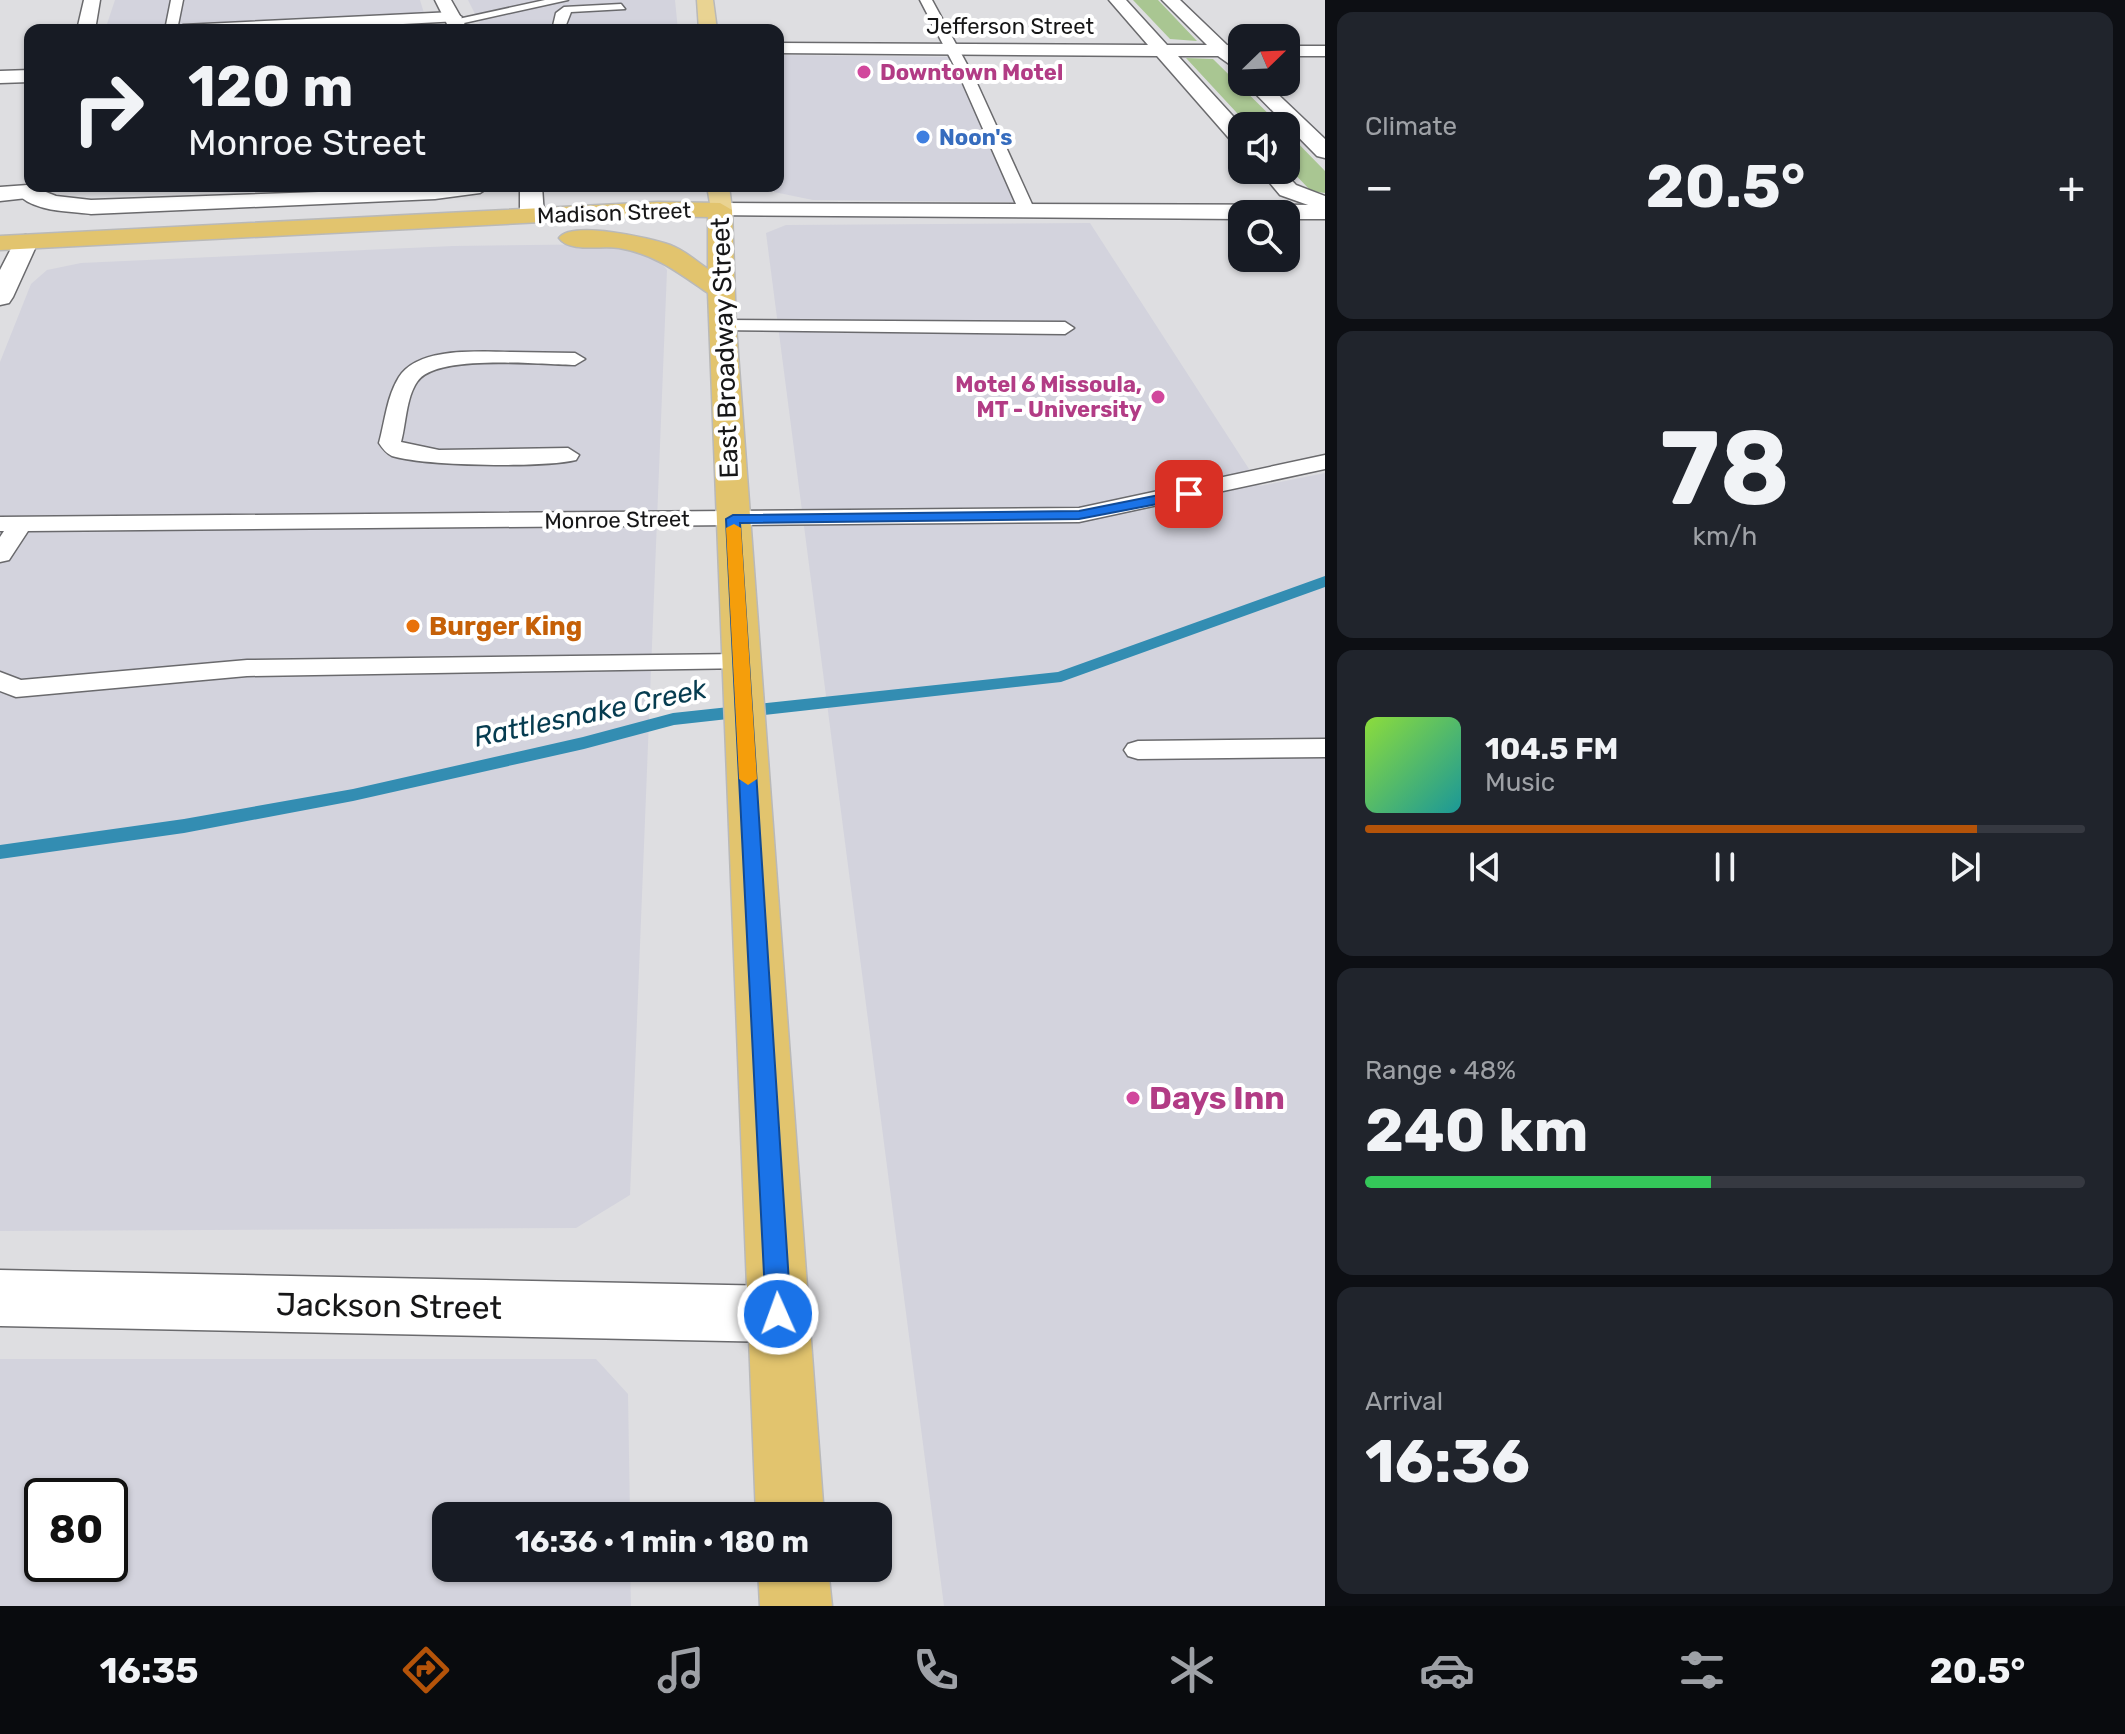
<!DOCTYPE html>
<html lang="en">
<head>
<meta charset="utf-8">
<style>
  body { margin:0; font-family:Rubik,sans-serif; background:#20242c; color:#f1f3f6; height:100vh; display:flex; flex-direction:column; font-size:30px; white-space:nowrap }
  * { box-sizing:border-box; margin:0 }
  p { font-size:26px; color:#9ea1a6 }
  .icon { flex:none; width:44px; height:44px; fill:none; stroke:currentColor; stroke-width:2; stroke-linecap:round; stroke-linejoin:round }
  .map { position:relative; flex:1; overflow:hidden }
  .details { display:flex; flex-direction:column; gap:12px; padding:12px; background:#0d0f14; width:800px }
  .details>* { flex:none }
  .guide { position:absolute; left:24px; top:24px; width:760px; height:168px; border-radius:16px; box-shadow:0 2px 6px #0004; background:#171b24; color:#f1f3f6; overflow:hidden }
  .needle { width:52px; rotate:67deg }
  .fabs { position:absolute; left:1228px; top:24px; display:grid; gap:16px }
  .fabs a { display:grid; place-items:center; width:72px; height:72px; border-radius:16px; background:#171b24; box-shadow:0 2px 6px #0004; font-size:40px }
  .speed { position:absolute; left:24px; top:1478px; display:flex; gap:16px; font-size:40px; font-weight:700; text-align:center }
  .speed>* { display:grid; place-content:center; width:104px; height:104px; border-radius:50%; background:#171b24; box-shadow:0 2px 6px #0004; line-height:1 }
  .speed .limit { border:4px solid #111; border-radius:12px; background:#fff; color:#111 }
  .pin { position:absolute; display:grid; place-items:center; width:68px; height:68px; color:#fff; margin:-34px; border-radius:16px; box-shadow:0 4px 12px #0006 }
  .me { position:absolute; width:88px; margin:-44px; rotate:358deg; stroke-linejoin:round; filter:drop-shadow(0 0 6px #0008) }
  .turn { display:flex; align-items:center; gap:28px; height:168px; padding:0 32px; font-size:36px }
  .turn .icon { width:104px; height:104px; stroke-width:2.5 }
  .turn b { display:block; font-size:56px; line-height:68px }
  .big { font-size:60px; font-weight:700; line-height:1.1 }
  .details .tile { flex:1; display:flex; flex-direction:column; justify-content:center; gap:12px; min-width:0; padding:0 28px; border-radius:16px; background:#20242c }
  .details .dial { align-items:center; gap:0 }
  .dial b { font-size:104px; line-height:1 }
  .song { display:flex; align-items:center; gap:24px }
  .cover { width:96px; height:96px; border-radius:12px; background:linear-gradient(135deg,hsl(90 70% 55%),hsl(180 70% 35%)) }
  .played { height:8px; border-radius:4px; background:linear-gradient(90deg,#b45309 85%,#363941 85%) }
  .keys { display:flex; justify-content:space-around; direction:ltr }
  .heat { display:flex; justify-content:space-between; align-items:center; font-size:44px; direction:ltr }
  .charge { height:12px; border-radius:6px; background:linear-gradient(90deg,#34c759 48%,#363941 0) }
  .trip { position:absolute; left:432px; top:1502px; width:460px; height:80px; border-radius:16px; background:#171b24; box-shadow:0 2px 6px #0004; font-weight:700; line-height:80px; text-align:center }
  .tab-bar { display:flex; height:128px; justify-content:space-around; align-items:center; background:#090b0e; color:#9ea1a6 }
  .tab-bar .icon { width:56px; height:56px }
  .tab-bar .current { color:#b45309 }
  .tab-bar b { font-size:36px; color:#f1f3f6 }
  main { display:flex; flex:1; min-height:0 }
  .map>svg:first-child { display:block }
</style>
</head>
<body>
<main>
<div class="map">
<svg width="1325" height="1606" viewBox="0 0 1325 1606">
  <rect width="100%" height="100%" fill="#dedee1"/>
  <path fill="#d3d3dd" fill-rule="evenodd" d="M 115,0 L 420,0 L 424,13 L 115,27 L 107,24 Z
    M 468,0 L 675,0 L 678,30 L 483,30 Z
    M 778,55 L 955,57 L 1023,202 L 813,200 L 774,192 L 773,186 L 778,186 Z
    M 1090,223 L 1260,486 L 1325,473 L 1325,1606 L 944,1606 L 766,233 L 786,225 Z
    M 620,244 L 658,258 L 667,270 L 630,1195 L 576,1228 L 0,1231 L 0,362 L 31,284 L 47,270 L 81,263 L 453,246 Z
    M 0,1359 L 596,1359 L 628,1394 L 630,1516 L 446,1516 L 446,1568 L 630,1568 L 631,1606 L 0,1606 ZM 110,1496 L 110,1564 L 42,1564 L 42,1496 Z"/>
  <path fill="#a9c692" d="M 1133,0 L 1158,0 L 1197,41 L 1170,39 Z
    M 1186,58 L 1213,59 L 1281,126 L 1249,126 Z
    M 1286,131 L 1325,171 L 1325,193 L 1311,191 L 1286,165 Z"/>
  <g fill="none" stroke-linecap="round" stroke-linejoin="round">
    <path fill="#338db2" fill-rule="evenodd" d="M 1325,576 L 1325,587 L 1061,682 L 674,725 L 584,749 L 353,801 L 184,833 L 0,859 L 0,845 L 184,819 L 353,789 L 583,737 L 673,713 L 1058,672 Z"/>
    <g stroke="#6a6a6d" stroke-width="3">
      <path id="service" d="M 171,0 L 183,0 L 177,30 L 165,30 Z
        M 545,0 L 568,0 L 455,25 L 449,21 Z
        M 920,0 L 932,0 L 975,79 L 1036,213 L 1034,216 L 1020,213 L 961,79 Z
        M 621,4 L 625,9 L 571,12 L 564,30 L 552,30 L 556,13 L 564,7 Z
        M 722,320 L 1065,322 L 1074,328 L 1065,334 L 715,330 L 713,326 Z
        M 512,352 L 575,353 L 585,359 L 575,365 C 542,365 435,353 417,382 C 406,398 406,424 401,442 L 439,450 L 568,448 L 579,455 L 576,460 C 543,468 424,466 392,456 C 386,453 383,449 379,443 C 385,421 387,396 399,377 C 419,346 480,352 512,352 Z
        M 1325,455 L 1325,469 L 1079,522 L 28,531 L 9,560 L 0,562 L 0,537 L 4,531 L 0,531 L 0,517 L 1079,508 Z
        M 741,654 L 750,656 L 754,662 L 750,668 L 247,676 L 16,697 L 0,691 L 0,672 L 21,680 L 247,660 Z
        M 1325,739 L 1325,757 L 1138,759 L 1128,756 L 1124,750 L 1128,744 L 1138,741 Z"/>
    </g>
    <g stroke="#6a6a6d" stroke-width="3">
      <path id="minor" d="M 1109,0 L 1126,0 L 1167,45 L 1207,45 L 1162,0 L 1180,0 L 1227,45 L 1242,46 L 1241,60 L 1232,66 L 1218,56 L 1178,56 L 1242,126 L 1242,145 L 1234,144 L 1157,56 L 778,53 L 778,43 L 1148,45 Z
        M 453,12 L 462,17 L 459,21 L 291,30 L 174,30 L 183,25 Z
        M 1286,46 L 1325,46 L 1325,56 L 1286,56 Z
        M 30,70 L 30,82 L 0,83 L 0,71 Z
        M 1244,82 L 1265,82 L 1325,139 L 1325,158 L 1317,156 Z
        M 1259,170 L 1282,170 L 1296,185 L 1325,196 L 1325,211 L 1280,195 Z
        M 28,185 L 36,187 L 40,192 L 36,197 L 0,201 L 0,187 Z
        M 0,1270 L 778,1286 L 800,1294 L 809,1314 L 800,1334 L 778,1342 L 0,1326 Z"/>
    </g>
    <g stroke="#6a6a6d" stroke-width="3">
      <path id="tertiary" d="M 84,0 L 100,0 L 95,30 L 77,30 Z
        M 435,0 L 451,0 L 468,30 L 450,30 Z
        M 28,185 L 56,196 L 91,200 L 491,186 L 480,193 L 435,199 L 91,214 C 68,211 32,212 16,192 L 20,187 Z
        M 520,186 L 542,186 L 544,216 L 540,221 L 524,221 L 520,216 Z
        M 720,203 L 1325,205 L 1325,219 L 1286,219 L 1286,214 L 1242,214 L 1242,219 L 712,215 L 708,210 L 712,205 Z
        M 26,235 L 38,242 L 13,297 L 9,303 L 0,305 L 0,270 L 17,237 Z"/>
    </g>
    <g stroke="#b9b9b9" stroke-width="3">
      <path id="primary" d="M 697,0 L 713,0 L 717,30 L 699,30 Z
        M 707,186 L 729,186 L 732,210 L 728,215 L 712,215 Z"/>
    </g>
    <g stroke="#b9b9b9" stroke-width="3">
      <path id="trunk" d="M 658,202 L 720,203 L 732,210 L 736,326 L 824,1516 L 756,1516 L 708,293 C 679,273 655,254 619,248 C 603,245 569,253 559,238 C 571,220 651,238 670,245 C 684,250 696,261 708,269 L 708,217 L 658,216 L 0,250 L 0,236 Z
        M 758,1568 L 828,1568 L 832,1606 L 760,1606 Z"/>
    </g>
    <use href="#service" fill="#fff" fill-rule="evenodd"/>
    <use href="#minor" fill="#fff" fill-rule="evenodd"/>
    <use href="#tertiary" fill="#fff" fill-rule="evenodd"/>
    <use href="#primary" fill="#e9d392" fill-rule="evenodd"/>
    <use href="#trunk" fill="#e2c46e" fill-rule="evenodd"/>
  </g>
  <path fill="#1a73e8" stroke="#114b97" stroke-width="2" d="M 1189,489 L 1194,491 L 1194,497 L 1079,519 L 740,523 L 791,1314 L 787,1323 L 778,1326 L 769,1323 L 766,1314 L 726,519 L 733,515 L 1079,511 Z"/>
  <path fill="#f59e0b" d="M 734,524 L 741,528 L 757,779 L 748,785 L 739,779 L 726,528 Z"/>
  <g fill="#d1479c" stroke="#fff" stroke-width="3">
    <circle cx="864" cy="72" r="8"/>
    <circle cx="1158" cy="397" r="8"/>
    <circle cx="1133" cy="1098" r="8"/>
  </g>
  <circle fill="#3f7fe0" stroke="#fff" stroke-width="3" cx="923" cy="137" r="8"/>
  <circle fill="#e8710a" stroke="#fff" stroke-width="3" cx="413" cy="626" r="8"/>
  <g text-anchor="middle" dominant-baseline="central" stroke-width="8" stroke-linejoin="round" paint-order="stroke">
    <g font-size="22" fill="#161617" stroke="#fff">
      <text x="1010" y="26">Jefferson Street</text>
      <text transform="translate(614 213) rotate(-2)">Madison Street</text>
      <text transform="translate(617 520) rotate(-1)">Monroe Street</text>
    </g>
    <g font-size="22" font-weight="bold" fill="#b23c85" stroke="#fff" text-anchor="start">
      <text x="880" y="72">Downtown Motel</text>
      <text x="1142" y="384" text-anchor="end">Motel 6 Missoula,<tspan x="1142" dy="25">MT - University</tspan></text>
    </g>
    <g font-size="22" font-weight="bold" fill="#366cbe" stroke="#fff" text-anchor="start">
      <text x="939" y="137">Noon's</text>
    </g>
    <g font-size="26" fill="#161617" stroke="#fff">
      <text transform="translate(725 348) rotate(-92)">East Broadway Street</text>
    </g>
    <g font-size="26" font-weight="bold" fill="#c56008" stroke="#fff" text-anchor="start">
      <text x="429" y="626">Burger King</text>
    </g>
    <g font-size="28" font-style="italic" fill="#063c50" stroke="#fff">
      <text transform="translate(590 713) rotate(-12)">Rattlesnake Creek</text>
    </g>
    <g font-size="32" font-weight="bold" fill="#b23c85" stroke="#fff" text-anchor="start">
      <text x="1149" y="1098">Days Inn</text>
    </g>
    <g font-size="32" fill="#161617" stroke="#fff">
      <text transform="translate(389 1306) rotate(1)">Jackson Street</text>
    </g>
  </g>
</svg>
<div class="fabs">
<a><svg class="needle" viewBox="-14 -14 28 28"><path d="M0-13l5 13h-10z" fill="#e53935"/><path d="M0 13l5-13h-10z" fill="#9ea1a6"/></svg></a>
<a><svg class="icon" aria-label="sound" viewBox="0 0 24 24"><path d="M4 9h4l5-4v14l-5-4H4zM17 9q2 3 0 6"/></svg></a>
<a><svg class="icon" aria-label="search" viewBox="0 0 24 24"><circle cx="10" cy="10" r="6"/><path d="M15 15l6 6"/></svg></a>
</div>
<div class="speed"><div class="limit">80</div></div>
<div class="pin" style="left:1189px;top:494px;background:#d93025"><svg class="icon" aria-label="arrive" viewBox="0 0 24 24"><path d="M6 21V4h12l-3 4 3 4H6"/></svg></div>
<svg class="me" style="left:778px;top:1314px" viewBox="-20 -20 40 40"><circle r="17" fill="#1a73e8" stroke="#fff" stroke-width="3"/><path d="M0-11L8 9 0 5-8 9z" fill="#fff"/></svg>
<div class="trip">16:36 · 1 min · 180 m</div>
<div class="guide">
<div class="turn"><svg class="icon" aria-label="right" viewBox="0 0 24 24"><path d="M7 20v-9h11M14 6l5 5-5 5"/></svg><div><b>120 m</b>Monroe Street</div></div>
</div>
</div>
<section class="details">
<div class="tile"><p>Climate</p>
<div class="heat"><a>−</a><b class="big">20.5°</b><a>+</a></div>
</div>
<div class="tile dial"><b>78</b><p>km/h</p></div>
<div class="tile">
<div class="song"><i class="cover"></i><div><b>104.5 FM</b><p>Music</p></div></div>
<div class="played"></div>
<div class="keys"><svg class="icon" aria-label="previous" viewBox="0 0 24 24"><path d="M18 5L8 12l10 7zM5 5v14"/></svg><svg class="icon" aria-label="pause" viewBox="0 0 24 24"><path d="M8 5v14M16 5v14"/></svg><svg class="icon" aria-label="next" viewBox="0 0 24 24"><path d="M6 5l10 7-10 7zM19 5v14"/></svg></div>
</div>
<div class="tile"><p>Range · 48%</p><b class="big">240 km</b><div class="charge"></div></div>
<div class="tile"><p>Arrival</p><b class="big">16:36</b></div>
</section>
</main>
<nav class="tab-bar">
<b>16:35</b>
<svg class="icon current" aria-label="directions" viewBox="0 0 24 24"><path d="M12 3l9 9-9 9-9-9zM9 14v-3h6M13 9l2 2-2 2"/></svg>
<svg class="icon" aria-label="music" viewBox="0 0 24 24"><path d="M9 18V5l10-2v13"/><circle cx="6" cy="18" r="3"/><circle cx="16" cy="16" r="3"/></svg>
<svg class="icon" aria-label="phone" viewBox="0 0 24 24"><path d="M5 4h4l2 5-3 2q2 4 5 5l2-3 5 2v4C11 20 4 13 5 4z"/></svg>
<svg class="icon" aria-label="climate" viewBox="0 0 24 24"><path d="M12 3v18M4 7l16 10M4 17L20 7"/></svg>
<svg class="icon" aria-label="car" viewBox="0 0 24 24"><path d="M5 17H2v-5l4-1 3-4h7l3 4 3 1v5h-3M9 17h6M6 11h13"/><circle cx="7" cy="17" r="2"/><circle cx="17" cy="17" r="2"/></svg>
<svg class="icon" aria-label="filters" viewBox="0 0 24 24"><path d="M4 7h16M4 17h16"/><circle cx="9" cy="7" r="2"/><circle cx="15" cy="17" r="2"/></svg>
<b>20.5°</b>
</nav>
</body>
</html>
